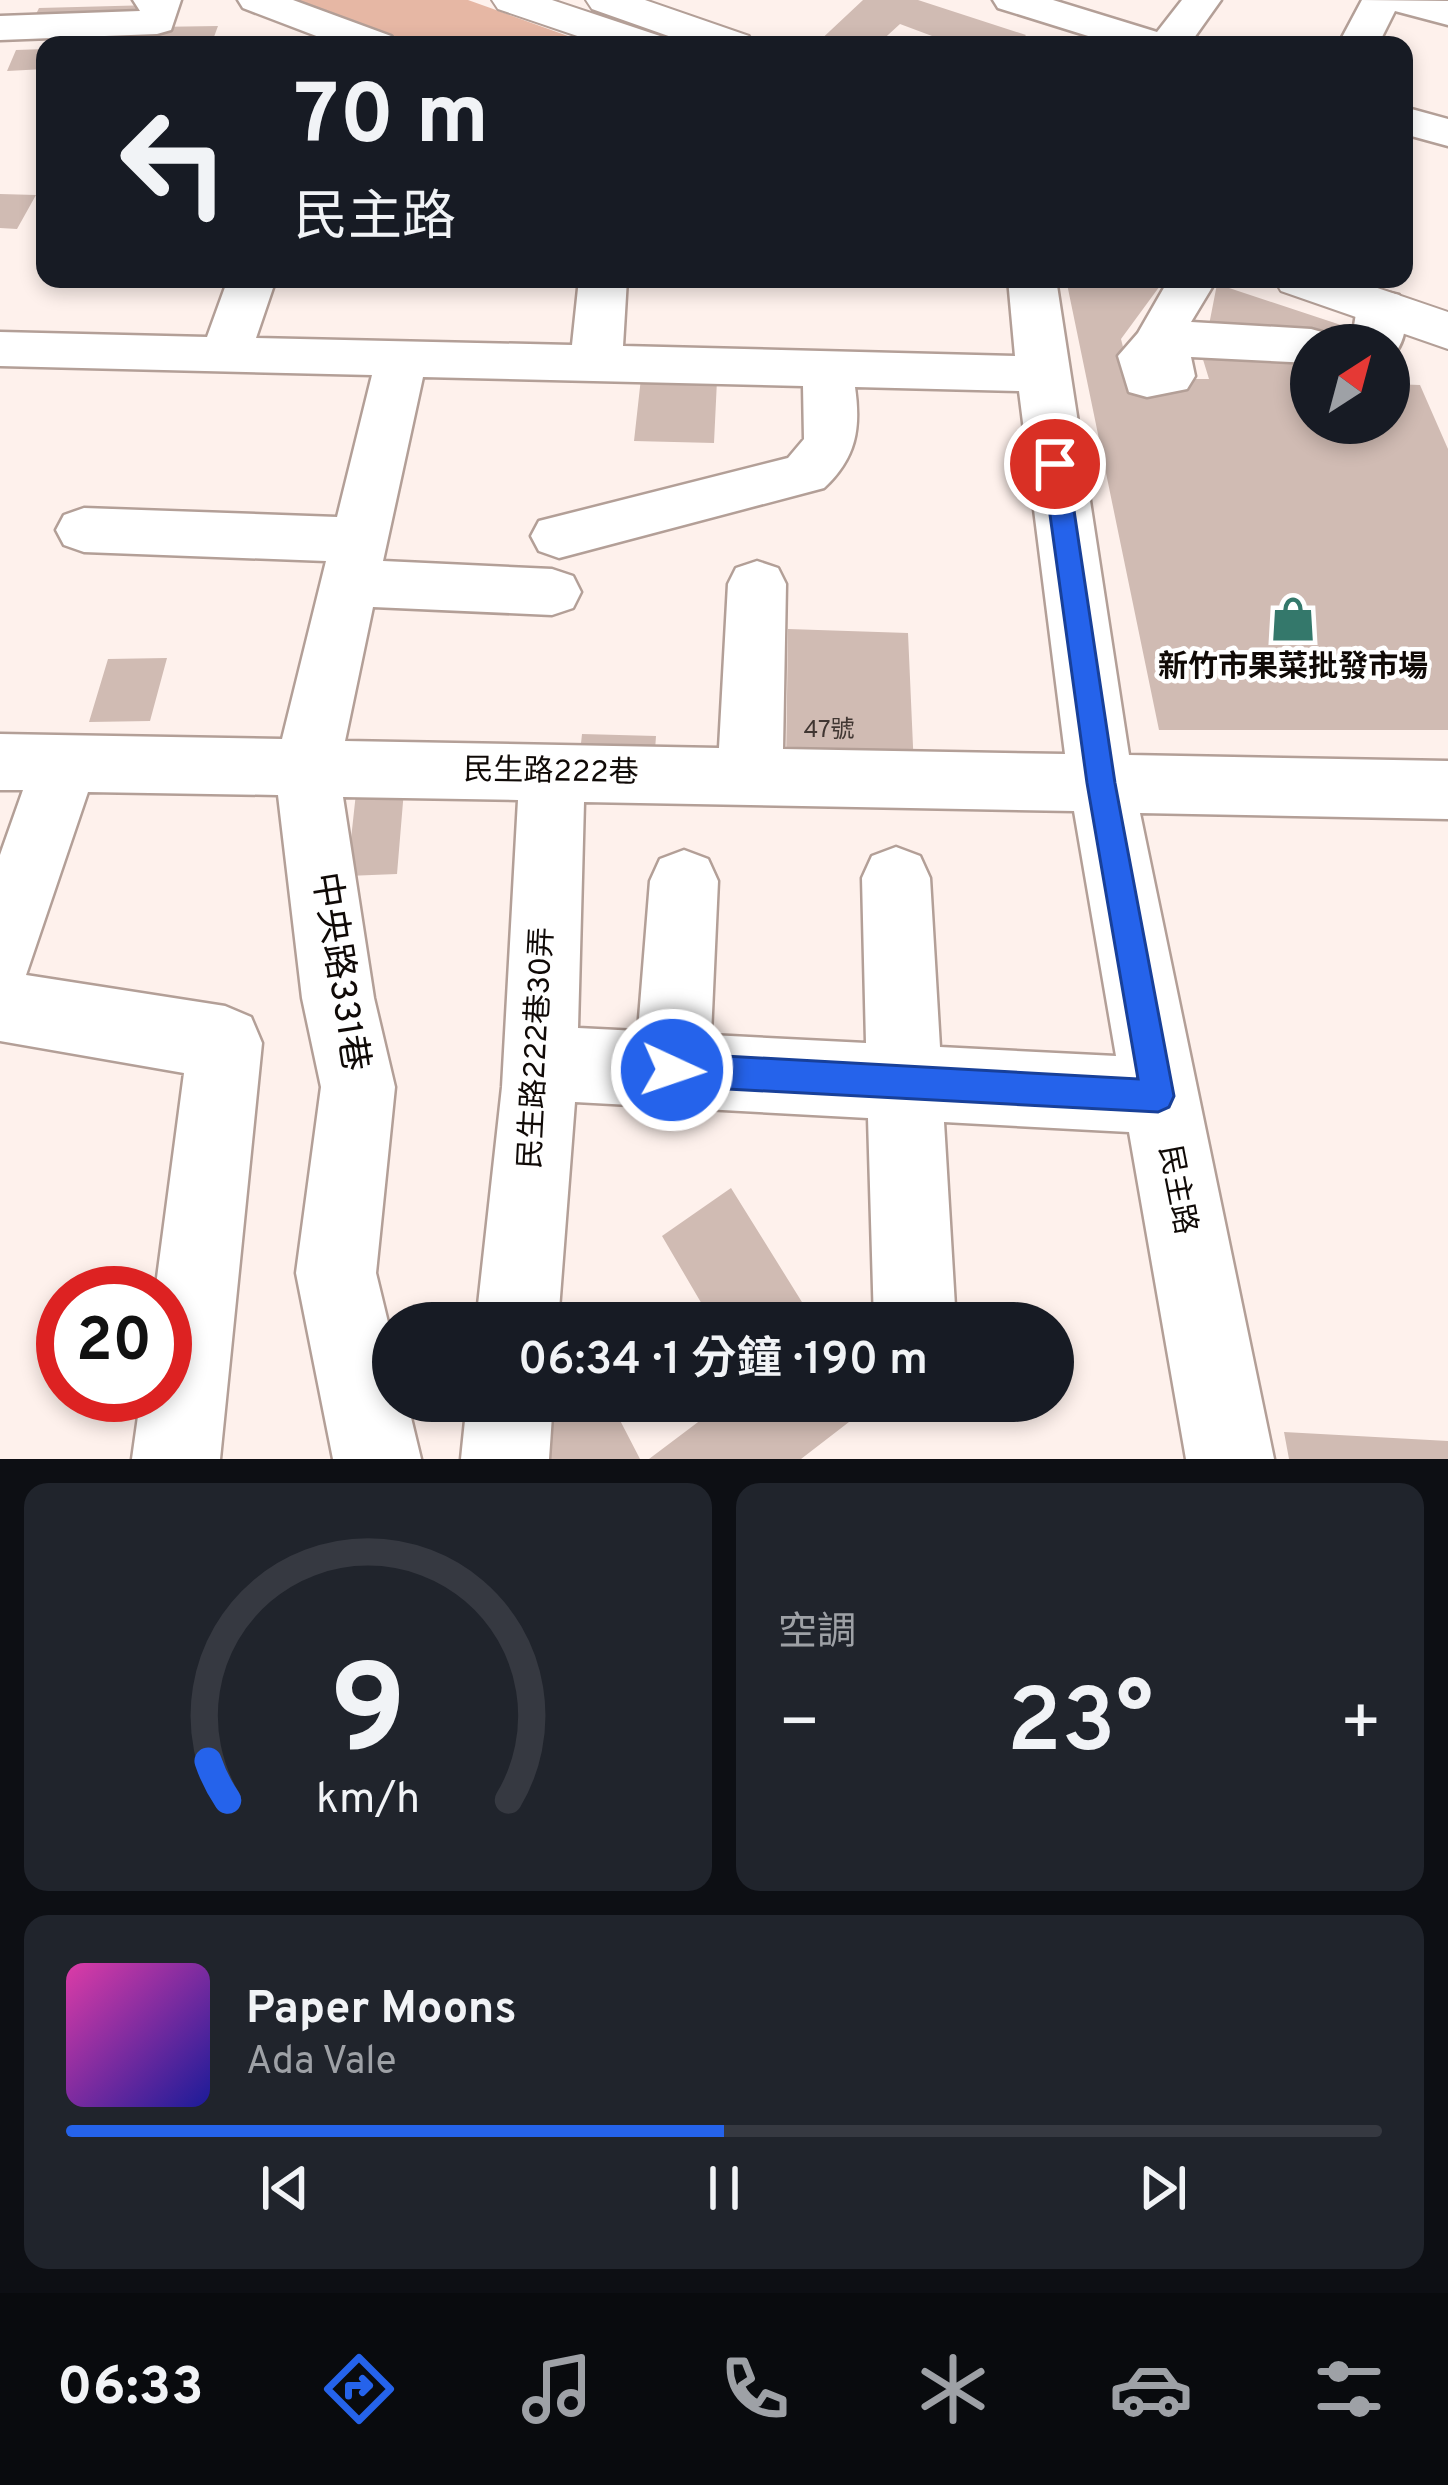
<!DOCTYPE html>
<html lang="zh-TW">
<head>
<meta charset="utf-8">
<style>
  body { margin:0; font-family:Overpass,"Noto Sans TC",sans-serif; background:#20242c; color:#f1f3f6; height:100vh; display:flex; flex-direction:column; font-size:45px; white-space:nowrap }
  * { box-sizing:border-box; margin:0 }
  p { font-size:39px; color:#9ea1a6 }
  .icon { flex:none; width:66px; height:66px; fill:none; stroke:currentColor; stroke-width:2; stroke-linecap:round; stroke-linejoin:round }
  .map { position:relative; height:1459px; overflow:hidden }
  .drawer { display:flex; flex-direction:column; gap:24px; padding:24px; background:#0d0f14; flex:1 }
  .drawer>* { flex:none }
  .banner { position:absolute; left:36px; top:36px; width:1377px; height:252px; border-radius:24px; box-shadow:0 6px 18px #0003; background:#171b24; color:#f1f3f6; overflow:hidden }
  .needle { width:78px; rotate:36deg }
  .controls { position:absolute; left:1290px; top:324px; display:grid; gap:24px }
  .controls a { display:grid; place-items:center; width:120px; height:120px; border-radius:50%; background:#171b24; box-shadow:0 6px 18px #0003; font-size:60px }
  .speed { position:absolute; left:36px; top:1266px; display:flex; gap:24px; font-size:60px; font-weight:700; text-align:center }
  .speed>* { display:grid; place-content:center; width:156px; height:156px; border-radius:50%; background:#171b24; box-shadow:0 6px 18px #0003; line-height:1 }
  .speed .limit { border:18px solid #d22; background:#fff; color:#111 }
  .pin { position:absolute; display:grid; place-items:center; width:102px; height:102px; color:#fff; margin:-51px; border:6px solid #fff; border-radius:50%; box-shadow:0 3px 12px #0007 }
  .me { position:absolute; width:132px; margin:-66px; rotate:93deg; stroke-linejoin:round; filter:drop-shadow(0 0 9px #0008) }
  .turn { display:flex; align-items:center; gap:42px; height:252px; padding:0 60px; font-size:54px }
  .turn .icon { width:156px; height:156px; stroke-width:2.5 }
  .turn b { display:block; font-size:84px; line-height:102px }
  .big { font-size:90px; font-weight:600; line-height:1.1 }
  .drawer .card { flex:1; display:flex; flex-direction:column; justify-content:center; gap:18px; min-width:0; padding:0 42px; border-radius:24px; background:#20242c }
  .drawer .dial { align-items:center; gap:0 }
  .dial svg { height:312px; overflow:visible; fill:none; stroke:#363941; stroke-width:7; stroke-linecap:round; text-anchor:middle }
  .dial text { fill:#f1f3f6; stroke:none }
  .song { display:flex; align-items:center; gap:36px }
  .cover { width:144px; height:144px; border-radius:18px; background:linear-gradient(135deg,hsl(320 70% 55%),hsl(240 70% 35%)) }
  .played { height:12px; border-radius:6px; background:linear-gradient(90deg,#2563eb 50%,#363941 50%) }
  .keys { display:flex; justify-content:space-around; direction:ltr }
  .heat { display:flex; justify-content:space-between; align-items:center; font-size:66px; direction:ltr }
  .drawer .tiles { flex:1; display:grid; gap:24px; grid-template-columns:1fr 1fr }
  .card:last-child { grid-column:span 2 }
  .trip { position:absolute; left:372px; top:1302px; width:702px; height:120px; border-radius:60px; background:#171b24; box-shadow:0 6px 18px #0003; font-weight:600; line-height:120px; text-align:center }
  .tab-bar { display:flex; height:192px; justify-content:space-around; align-items:center; background:#090b0e; color:#9ea1a6 }
  .tab-bar .icon { width:84px; height:84px }
  .tab-bar .on { color:#2563eb }
  .tab-bar b { font-size:54px; color:#f1f3f6 }
  .map>svg:first-child { display:block }
</style>
</head>
<body>
<div class="map">
<svg width="1448" height="1459" viewBox="0 0 1448 1459">
  <rect width="100%" height="100%" fill="#fef1ec"/>
  <path fill="#e6b7a4" d="M 280,0 L 468,0 L 593,45 L 398,45 Z"/>
  <path fill="#d0bbb3" d="M 863,0 L 918,0 L 1026,35 L 1017,45 L 956,45 L 900,24 L 877,45 L 815,45 Z
    M 153,5 L 148,18 L 33,20 L 39,8 Z
    M 218,26 L 211,45 L 145,45 L 153,27 Z
    M 45,49 L 45,69 L 7,71 L 16,50 Z
    M 0,194 L 36,195 L 17,229 L 0,228 Z
    M 1066,279 L 1165,279 L 1121,339 L 1131,379 L 1209,379 L 1201,353 L 1311,357 L 1311,423 L 1389,423 L 1389,384 L 1420,385 L 1448,449 L 1448,730 L 1159,730 Z
    M 1217,284 L 1350,328 L 1347,338 L 1209,325 Z
    M 641,378 L 717,380 L 714,443 L 634,441 Z
    M 788,629 L 908,633 L 914,769 L 786,764 Z
    M 167,658 L 150,721 L 89,722 L 108,659 Z
    M 582,734 L 656,736 L 654,765 L 579,762 Z
    M 404,790 L 397,874 L 347,876 L 356,793 Z
    M 731,1188 L 815,1323 L 713,1323 L 662,1236 Z
    M 560,1401 L 610,1401 L 640,1459 L 531,1459 L 518,1431 Z
    M 726,1401 L 836,1401 L 849,1422 L 801,1459 L 649,1459 Z
    M 1284,1432 L 1448,1441 L 1448,1459 L 1289,1459 Z"/>
  <g fill="none" stroke-linecap="round" stroke-linejoin="round">
    <g stroke="#b39f97" stroke-width="5">
      <path id="minor" d="M 133,0 L 181,0 L 171,30 L 157,34 L 0,40 L 0,16 L 140,11 Z
        M 238,0 L 293,0 L 391,36 L 397,45 L 340,45 L 243,8 Z
        M 993,0 L 1053,0 L 1157,32 L 1182,0 L 1221,0 L 1189,45 L 1117,45 L 998,8 Z
        M 1362,0 L 1448,1 L 1448,25 L 1395,11 L 1378,45 L 1338,45 Z
        M 1404,107 L 1448,119 L 1448,146 L 1404,134 Z
        M 228,279 L 276,279 L 256,338 L 572,345 L 579,279 L 627,279 L 623,346 L 1015,356 L 1008,279 L 1056,279 L 1129,755 L 1448,761 L 1448,819 L 1140,813 L 1274,1459 L 1186,1459 L 1129,1132 L 944,1122 L 956,1323 L 874,1323 L 868,1118 L 575,1102 L 558,1323 L 476,1323 L 502,1087 L 518,800 L 343,797 L 374,998 L 395,1087 L 376,1273 L 393,1343 L 393,1401 L 407,1401 L 421,1459 L 333,1459 L 296,1273 L 321,1087 L 302,998 L 278,795 L 88,792 L 26,975 L 225,1006 L 251,1017 L 262,1043 L 220,1459 L 132,1459 L 141,1395 L 165,1395 L 165,1293 L 155,1293 L 184,1073 L 0,1041 L 0,855 L 23,790 L 0,790 L 0,734 L 282,739 L 326,561 L 84,552 L 64,545 L 56,530 L 64,515 L 84,508 L 337,517 L 372,375 L 0,366 L 0,332 L 207,337 ZM 423,377 L 803,386 L 804,439 L 788,458 L 539,521 L 531,536 L 539,551 L 559,558 L 824,488 C 856,458 861,429 855,387 L 1019,391 L 1065,754 L 783,749 L 786,584 L 778,568 L 757,561 L 736,568 L 728,584 L 719,748 L 345,741 L 373,607 L 552,615 L 573,608 L 581,592 L 573,576 L 552,569 L 383,561 ZM 584,802 L 1074,811 L 1116,1056 L 940,1047 L 930,878 L 920,856 L 896,847 L 872,856 L 862,878 L 866,1043 L 711,1035 L 718,881 L 708,859 L 684,850 L 660,859 L 650,881 L 638,1031 L 578,1028 Z
        M 1169,279 L 1217,279 L 1191,322 L 1311,329 L 1329,334 L 1336,345 L 1311,345 L 1311,363 L 1191,357 L 1195,376 L 1187,389 L 1147,397 L 1129,392 L 1118,356 L 1138,333 Z
        M 1382,291 L 1399,295 C 1411,314 1406,346 1389,359 L 1389,345 L 1351,345 L 1357,307 L 1365,295 Z
        M 467,1401 L 553,1401 L 549,1459 L 461,1459 Z"/>
    </g>
    <g stroke="#b39f97" stroke-width="4">
      <path id="major" d="M 492,0 L 552,0 L 660,36 L 666,45 L 604,45 L 498,9 Z
        M 586,0 L 645,0 L 749,36 L 755,45 L 694,45 L 592,9 Z
        M 1274,279 L 1351,279 L 1448,312 L 1448,349 L 1281,291 Z"/>
    </g>
    <use href="#minor" fill="#fff" fill-rule="evenodd"/>
    <use href="#major" fill="#fff" fill-rule="evenodd"/>
  </g>
  <path fill="#2563eb" stroke="#184099" stroke-width="3" d="M 1055,455 L 1067,464 L 1115,783 L 1174,1096 L 1169,1107 L 1158,1112 L 672,1086 L 660,1081 L 656,1070 L 660,1058 L 672,1053 L 1138,1079 L 1087,783 L 1043,464 Z"/>
  <defs>
    <g id="shop-bare" transform="scale(3.6)"><path d="M-5-2.5h2.3a2.7 3.5 0 0 1 5.4 0H5L5.5 6h-11ZM-1.5-2.5h3a1.5 2.3 0 0 0-3 0Z" fill="#34786b" stroke="#fff" stroke-width="2.5" paint-order="stroke"/></g>
  </defs>
  <g fill-rule="evenodd">
    <use href="#shop-bare" x="1293" y="619"/>
  </g>
  <g text-anchor="middle" dominant-baseline="central" stroke-width="9" stroke-linejoin="round" paint-order="stroke">
    <g font-size="24" fill="#403632">
      <text x="829" y="731">47號</text>
    </g>
    <g font-size="30" font-weight="bold" fill="#100a07" stroke="#fff">
      <text x="1293" y="668">新竹市果菜批發市場</text>
    </g>
    <g font-size="30" fill="#100a07" stroke="#fff">
      <text transform="translate(551 773) rotate(1)">民生路222巷</text>
      <text transform="translate(538 1048) rotate(-87)">民生路222巷30弄</text>
      <text transform="translate(1176 1190) rotate(79)">民主路</text>
    </g>
    <g font-size="36" fill="#100a07" stroke="#fff">
      <text transform="translate(338 972) rotate(81)">中央路331巷</text>
    </g>
  </g>
</svg>
<div class="controls">
<a><svg class="needle" viewBox="-14 -14 28 28"><path d="M0-13l5 13h-10z" fill="#e53935"/><path d="M0 13l5-13h-10z" fill="#9ea1a6"/></svg></a>
</div>
<div class="speed"><div class="limit">20</div></div>
<div class="pin" style="left:1055px;top:464px;background:#d93025"><svg class="icon" aria-label="arrive" viewBox="0 0 24 24"><path d="M6 21V4h12l-3 4 3 4H6"/></svg></div>
<svg class="me" style="left:672px;top:1070px" viewBox="-20 -20 40 40"><circle r="17" fill="#2563eb" stroke="#fff" stroke-width="3"/><path d="M0-11L8 9 0 5-8 9z" fill="#fff"/></svg>
<div class="trip">06:34 · 1 分鐘 · 190 m</div>
<div class="banner">
<div class="turn"><svg class="icon" aria-label="left" viewBox="0 0 24 24"><path d="M17 20v-9H6M10 6l-5 5 5 5"/></svg><div><b>70 m</b>民主路</div></div>
</div>
</div>
<section class="drawer">
<div class="tiles">
<div class="card dial"><svg viewBox="0 0 100 80">
<path d="M14 69A42 42 0 1 1 86 69"/>
<path d="M14 69A42 42 0 0 1 9 59" stroke="#2563eb"/>
<text x="50" y="56" font-size="32" font-weight="700">9</text>
<text x="50" y="72" font-size="11">km/h</text>
</svg></div>
<div class="card"><p>空調</p>
<div class="heat"><a>−</a><b class="big">23°</b><a>+</a></div>
</div>
<div class="card">
<div class="song"><i class="cover"></i><div><b>Paper Moons</b><p>Ada Vale</p></div></div>
<div class="played"></div>
<div class="keys"><svg class="icon" aria-label="previous" viewBox="0 0 24 24"><path d="M18 5L8 12l10 7zM5 5v14"/></svg><svg class="icon" aria-label="pause" viewBox="0 0 24 24"><path d="M8 5v14M16 5v14"/></svg><svg class="icon" aria-label="next" viewBox="0 0 24 24"><path d="M6 5l10 7-10 7zM19 5v14"/></svg></div>
</div>
</div>
</section>
<nav class="tab-bar">
<b>06:33</b>
<svg class="icon on" aria-label="directions" viewBox="0 0 24 24"><path d="M12 3l9 9-9 9-9-9zM9 14v-3h6M13 9l2 2-2 2"/></svg>
<svg class="icon" aria-label="music" viewBox="0 0 24 24"><path d="M9 18V5l10-2v13"/><circle cx="6" cy="18" r="3"/><circle cx="16" cy="16" r="3"/></svg>
<svg class="icon" aria-label="phone" viewBox="0 0 24 24"><path d="M5 4h4l2 5-3 2q2 4 5 5l2-3 5 2v4C11 20 4 13 5 4z"/></svg>
<svg class="icon" aria-label="climate" viewBox="0 0 24 24"><path d="M12 3v18M4 7l16 10M4 17L20 7"/></svg>
<svg class="icon" aria-label="car" viewBox="0 0 24 24"><path d="M5 17H2v-5l4-1 3-4h7l3 4 3 1v5h-3M9 17h6M6 11h13"/><circle cx="7" cy="17" r="2"/><circle cx="17" cy="17" r="2"/></svg>
<svg class="icon" aria-label="filters" viewBox="0 0 24 24"><path d="M4 7h16M4 17h16"/><circle cx="9" cy="7" r="2"/><circle cx="15" cy="17" r="2"/></svg>
</nav>
</body>
</html>
